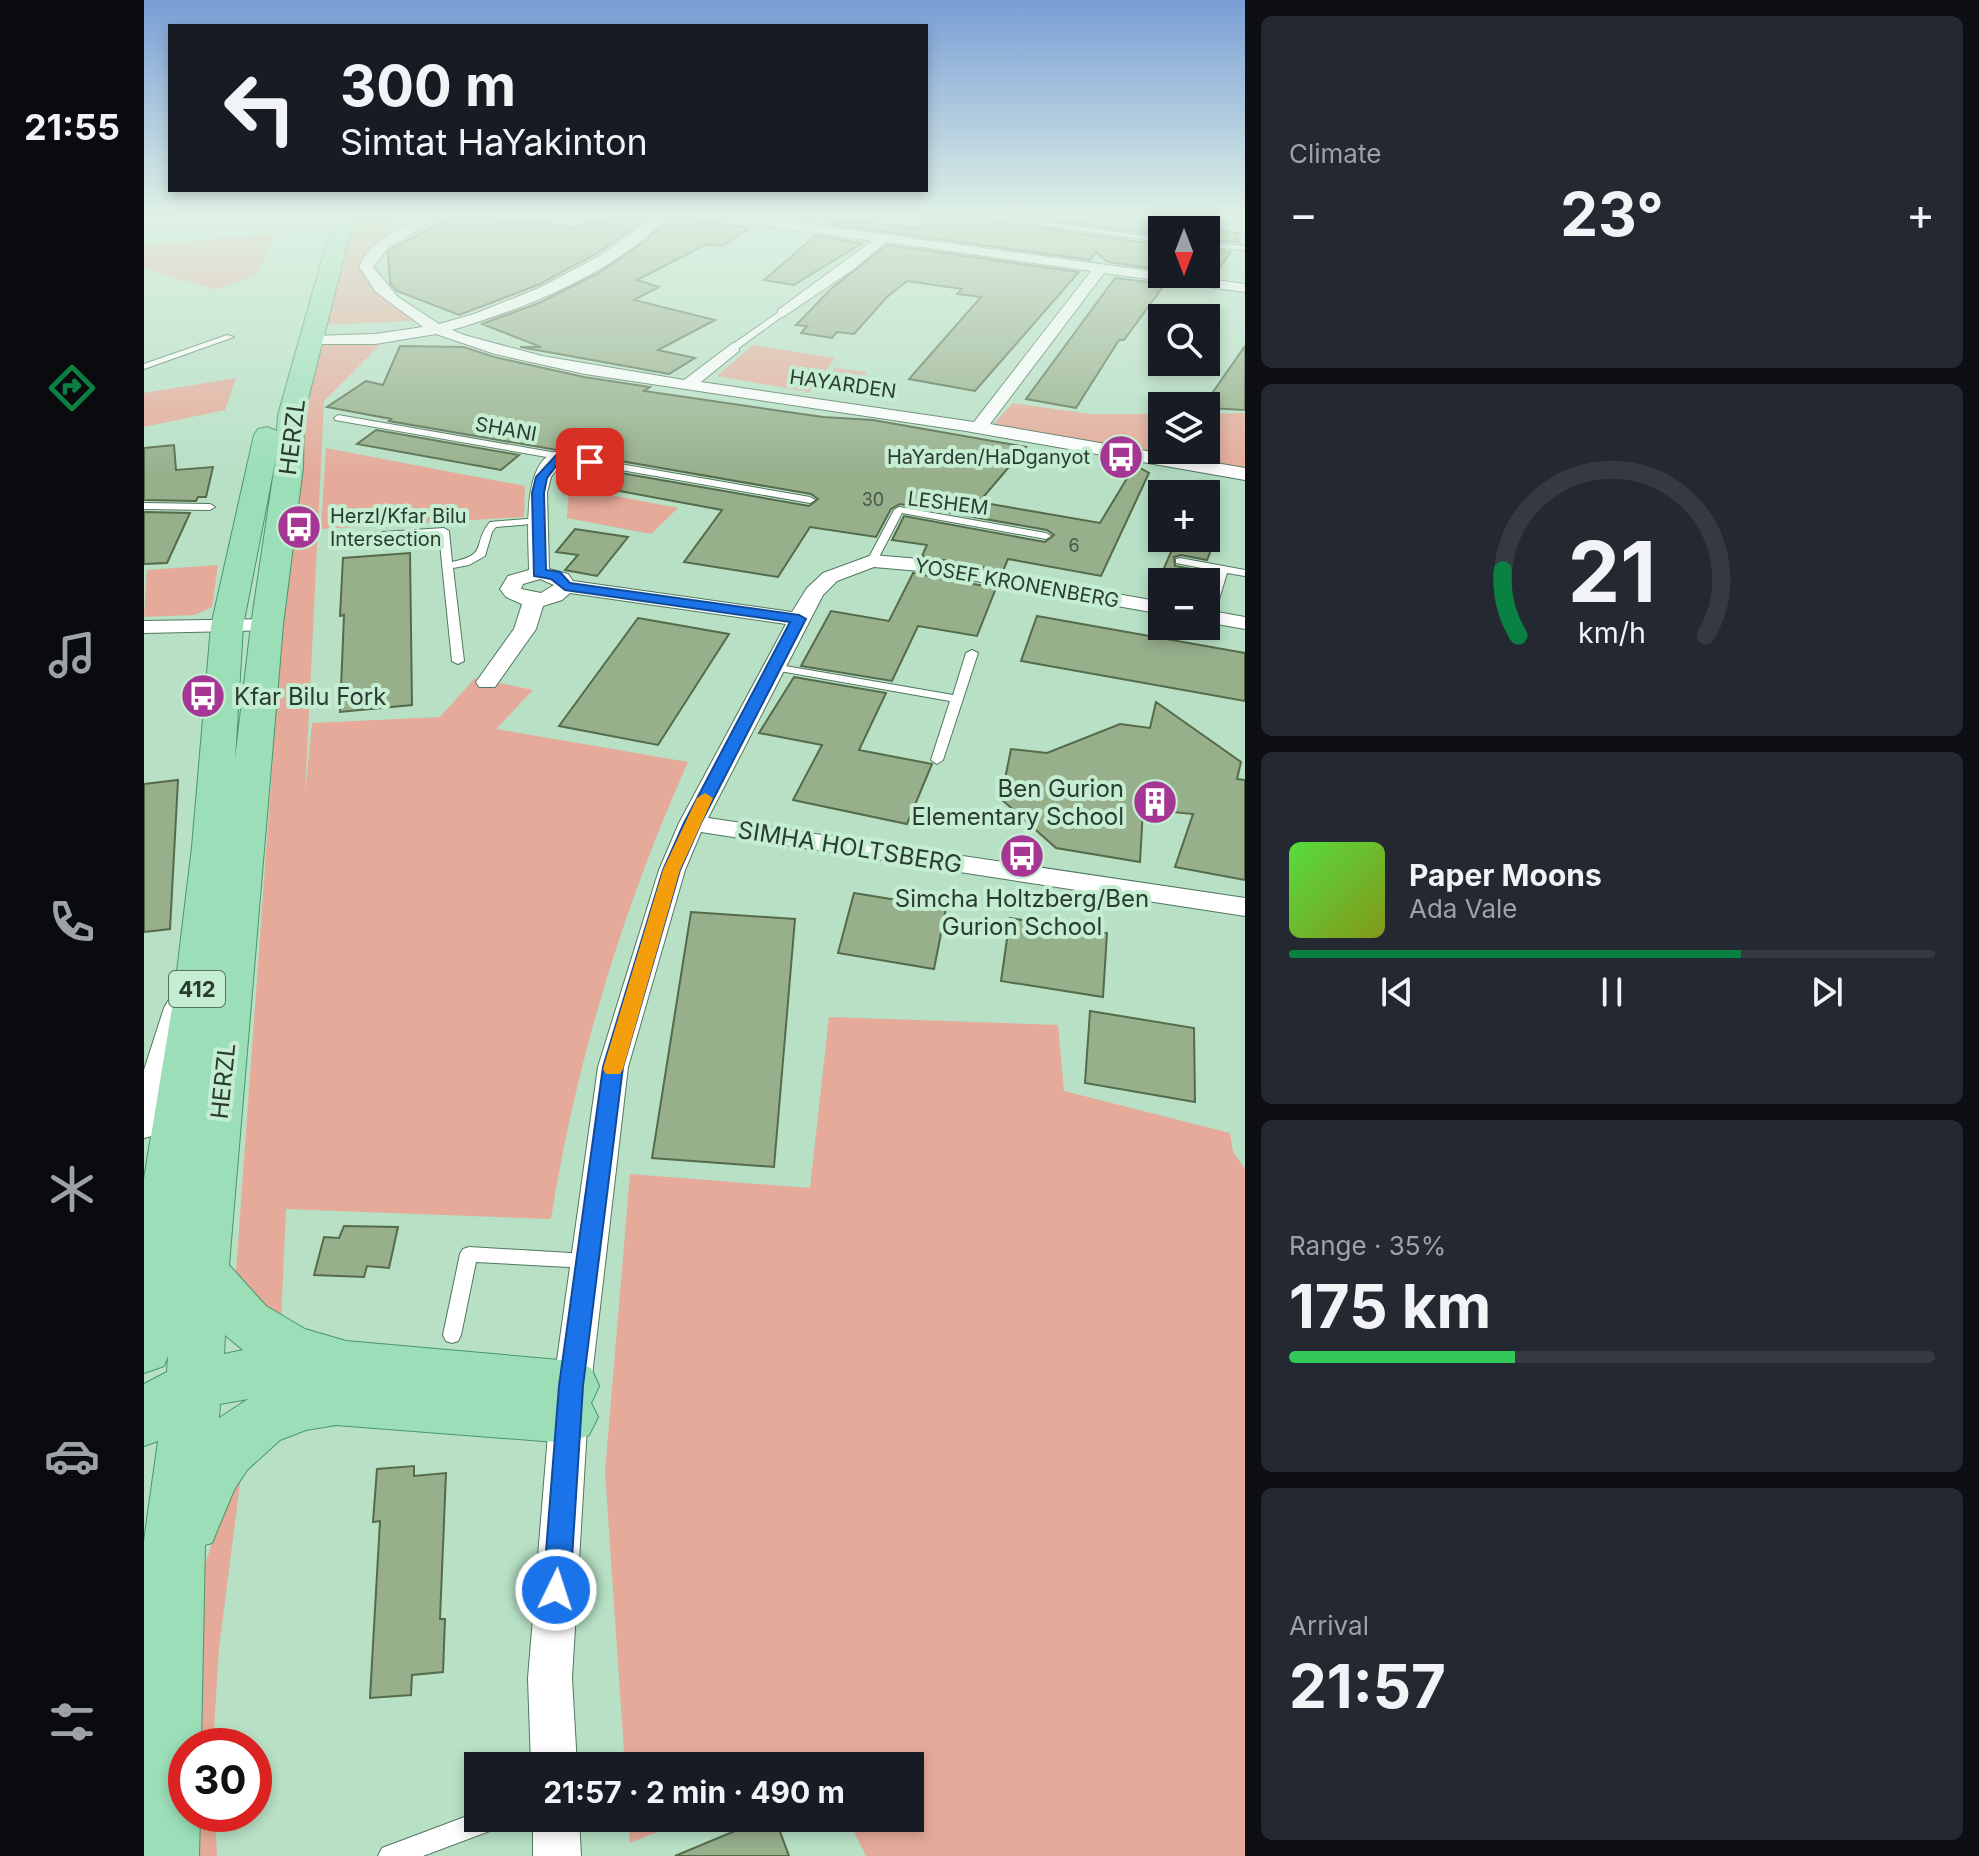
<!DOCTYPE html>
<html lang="en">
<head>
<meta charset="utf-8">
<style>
  body { margin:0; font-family:Inter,sans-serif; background:#242831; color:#f1f3f6; height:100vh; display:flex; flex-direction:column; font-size:30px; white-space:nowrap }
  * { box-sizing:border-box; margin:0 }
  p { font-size:26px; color:#9ea1a6 }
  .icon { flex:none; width:44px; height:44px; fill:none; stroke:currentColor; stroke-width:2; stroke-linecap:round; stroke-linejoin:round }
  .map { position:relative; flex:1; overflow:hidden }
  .side { display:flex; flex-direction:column; gap:16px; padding:16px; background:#0d0f14; width:734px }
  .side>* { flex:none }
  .banner { position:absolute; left:24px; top:24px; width:760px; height:168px; border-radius:0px; box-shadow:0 4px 12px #0003; background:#171b24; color:#f1f3f6; overflow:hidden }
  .needle { width:52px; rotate:180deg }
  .fabs { position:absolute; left:1004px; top:216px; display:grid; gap:16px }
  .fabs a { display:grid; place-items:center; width:72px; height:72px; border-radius:0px; background:#171b24; box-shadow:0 4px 12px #0003; font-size:40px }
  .speed { position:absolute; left:24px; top:1728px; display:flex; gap:16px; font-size:40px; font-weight:700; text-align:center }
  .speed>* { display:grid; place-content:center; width:104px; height:104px; border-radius:50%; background:#171b24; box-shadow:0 4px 12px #0003; line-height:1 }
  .speed .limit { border:12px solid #d22; background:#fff; color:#111 }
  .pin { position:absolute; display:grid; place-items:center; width:68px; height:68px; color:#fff; margin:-34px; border-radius:16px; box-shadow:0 4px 12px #0006 }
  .me { position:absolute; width:88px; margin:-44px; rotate:4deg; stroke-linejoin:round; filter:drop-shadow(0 0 6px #0008) }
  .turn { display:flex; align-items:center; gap:28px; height:168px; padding:0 40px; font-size:36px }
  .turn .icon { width:104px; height:104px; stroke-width:2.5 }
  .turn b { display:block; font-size:56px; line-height:68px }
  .big { font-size:60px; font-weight:700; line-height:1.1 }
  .side .tile { flex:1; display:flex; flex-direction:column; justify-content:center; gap:12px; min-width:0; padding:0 28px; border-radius:12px; background:#242831 }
  .side .dial { align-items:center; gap:0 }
  .dial svg { height:208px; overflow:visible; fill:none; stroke:#363941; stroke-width:7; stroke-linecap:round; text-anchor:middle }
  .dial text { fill:#f1f3f6; stroke:none }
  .song { display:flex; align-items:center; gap:24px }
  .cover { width:96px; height:96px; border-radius:12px; background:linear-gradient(135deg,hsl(110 70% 55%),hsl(70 70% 35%)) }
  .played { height:8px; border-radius:4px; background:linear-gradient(90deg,#0b8043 70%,#363941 70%) }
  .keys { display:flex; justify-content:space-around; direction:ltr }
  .heat { display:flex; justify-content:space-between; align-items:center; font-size:44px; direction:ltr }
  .charge { height:12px; border-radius:6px; background:linear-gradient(90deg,#34c759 35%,#363941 0) }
  .trip { position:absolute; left:320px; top:1752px; width:460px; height:80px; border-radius:0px; background:#171b24; box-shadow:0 4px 12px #0003; font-weight:700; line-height:80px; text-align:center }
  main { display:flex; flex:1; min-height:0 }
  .tab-bar { display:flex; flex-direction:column; width:144px; justify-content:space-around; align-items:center; background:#090b0e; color:#9ea1a6 }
  .tab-bar .icon { width:56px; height:56px }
  .tab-bar .selected { color:#0b8043 }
  .tab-bar b { font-size:36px; color:#f1f3f6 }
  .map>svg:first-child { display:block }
</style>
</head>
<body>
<main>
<nav class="tab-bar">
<b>21:55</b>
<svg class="icon selected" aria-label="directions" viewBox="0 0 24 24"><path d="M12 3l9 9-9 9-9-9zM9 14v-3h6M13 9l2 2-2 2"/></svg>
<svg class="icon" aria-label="music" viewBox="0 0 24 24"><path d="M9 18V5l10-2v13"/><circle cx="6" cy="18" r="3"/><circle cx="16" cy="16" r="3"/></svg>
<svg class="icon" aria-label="phone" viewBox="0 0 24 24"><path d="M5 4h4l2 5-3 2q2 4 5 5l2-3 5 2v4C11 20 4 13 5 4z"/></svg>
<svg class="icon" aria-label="climate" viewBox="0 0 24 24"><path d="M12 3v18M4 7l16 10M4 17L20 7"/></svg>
<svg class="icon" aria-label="car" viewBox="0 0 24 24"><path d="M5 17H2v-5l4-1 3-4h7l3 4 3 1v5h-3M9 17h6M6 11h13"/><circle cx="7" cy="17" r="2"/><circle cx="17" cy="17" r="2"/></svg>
<svg class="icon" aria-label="filters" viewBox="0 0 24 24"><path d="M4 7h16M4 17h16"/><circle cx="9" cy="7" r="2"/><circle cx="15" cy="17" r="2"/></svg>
</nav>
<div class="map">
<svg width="1101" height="1856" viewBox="0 0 1101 1856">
  <rect width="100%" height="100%" fill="#b7e0c5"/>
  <path fill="#e5aa99" d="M 207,217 L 228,217 L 268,225 L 223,250 C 206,283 246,302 269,321 L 178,325 Z
    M 118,234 L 130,236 L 114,273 L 72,290 L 0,268 L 0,246 Z
    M 240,341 L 180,401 L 161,795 L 168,723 L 296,717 L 331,678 L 389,690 L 352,729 L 544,762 C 479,908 432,1061 407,1219 L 142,1209 L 136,1344 L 90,1300 L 138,629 L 159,412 L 175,344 Z
    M 609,345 L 691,358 L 665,392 L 573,376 Z
    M 691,368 L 723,372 L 710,391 L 677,387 Z
    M 92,378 L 81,410 L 0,427 L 0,393 Z
    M 869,403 L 947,414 L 1018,414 L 1018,450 L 1062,450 L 1062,414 L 1101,413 L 1101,472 L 849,425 Z
    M 182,448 L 381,486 L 380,517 L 177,529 Z
    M 425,487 L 534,508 L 507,534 L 423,518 Z
    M 74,565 L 68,607 L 51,615 L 0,617 L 3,570 Z
    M 685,1017 L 914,1025 L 920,1091 L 1086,1133 L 1089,1152 L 1101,1169 L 1101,1856 L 722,1856 L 703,1818 L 766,1818 L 766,1766 L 481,1766 L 461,1472 L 486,1174 L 666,1188 Z
    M 98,1468 L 75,1648 L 69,1746 L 47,1746 L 61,1566 L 76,1514 Z
    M 43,1814 L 71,1814 L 73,1856 L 45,1856 Z
    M 484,1818 L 548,1818 L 486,1843 Z"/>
  <path fill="#97af8b" stroke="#556b4a" stroke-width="2" d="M 307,217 L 377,223 L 383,220 L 432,228 L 446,220 L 462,222 L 470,217 L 504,217 L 455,252 L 394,285 L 315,315 L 253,291 L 246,283 L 244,253 L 247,249 Z
    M 526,217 L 606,228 L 578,246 L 563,244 L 493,280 L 515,287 L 490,300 L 571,320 L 514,350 L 551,358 L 525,374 L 376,347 L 397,347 L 338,324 L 395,303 L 453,274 L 504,239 Z
    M 779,217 L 836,217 L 839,220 L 1018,245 L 1018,270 L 964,262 L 952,252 L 946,260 L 685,224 L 690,220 L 778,229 Z
    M 882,217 L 944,221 L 944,217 L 1018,217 L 1018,235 Z
    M 1062,228 L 1095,233 L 1091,238 L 1096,239 L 1093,242 L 1062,240 Z
    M 671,236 L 718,243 L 650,285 L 620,280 Z
    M 743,245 L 935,272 L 831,391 L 765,379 L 837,297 L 813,294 L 818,289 L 763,281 L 743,297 L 710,334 L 693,332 L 688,338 L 657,333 L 663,326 L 652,325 L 688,288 Z
    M 1062,250 L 1087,252 L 1069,277 L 1062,276 Z
    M 971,278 L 1021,284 L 980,340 L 975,340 L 932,408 L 882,399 Z
    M 256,346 L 320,347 L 350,357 L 440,377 L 506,387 L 500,391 L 679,417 L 729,420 L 882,447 L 835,502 L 956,523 L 991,465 L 1005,473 L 957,576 L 864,559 L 859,571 L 778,556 L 783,545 L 748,540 L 760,516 L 901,542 L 910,535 L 903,530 L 756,504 L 747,509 L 732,537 L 666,527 L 634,577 L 540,562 L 578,510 L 421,481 L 437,466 L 665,506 L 674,499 L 667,494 L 245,421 L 247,419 L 183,407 L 222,381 L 239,385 Z
    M 1101,346 L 1101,410 L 1064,408 L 1069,392 Z
    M 232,430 L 375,455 L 357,470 L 213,444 Z
    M 30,445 L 32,470 L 69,467 L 62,497 L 54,497 L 52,501 L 0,500 L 0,448 Z
    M 0,512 L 46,513 L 23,563 L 0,564 Z
    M 431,529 L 484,537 L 453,576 L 421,570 L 434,555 L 412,552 Z
    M 1033,538 L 1070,542 L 1063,560 L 1037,555 L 1030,557 L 1031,566 L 1059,571 L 1055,582 L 1014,582 Z
    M 266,553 L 268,705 L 196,712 L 200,615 L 196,616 L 199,558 Z
    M 769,573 L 852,588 L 833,636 L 774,626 L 748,681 L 657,666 L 687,611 L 745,621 Z
    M 893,616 L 1101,653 L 1101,701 L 877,661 Z
    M 494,618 L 585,634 L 514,745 L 415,726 Z
    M 650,677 L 742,693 L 715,750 L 788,764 L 763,824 L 649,800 L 678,745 L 615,733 Z
    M 1012,702 L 1097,762 L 1093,779 L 1101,780 L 1101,880 L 1031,867 L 1049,814 L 999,809 L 996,862 L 912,848 L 857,799 L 867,749 L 903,753 L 976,724 L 1006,728 Z
    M 34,780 L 26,929 L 0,932 L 0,784 Z
    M 710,893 L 802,908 L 790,969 L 694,953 Z
    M 547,912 L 651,919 L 630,1167 L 508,1158 Z
    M 866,918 L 963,933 L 959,997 L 857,981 Z
    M 946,1011 L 1050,1028 L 1051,1102 L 941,1083 Z
    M 200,1226 L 254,1227 L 245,1268 L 223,1266 L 220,1277 L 170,1275 L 180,1237 L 195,1238 Z
    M 270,1466 L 270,1476 L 302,1473 L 296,1619 L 301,1619 L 299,1672 L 268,1675 L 267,1695 L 226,1698 L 236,1521 L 229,1522 L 233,1469 Z
    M 622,1818 L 631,1818 L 645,1856 L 531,1856 Z"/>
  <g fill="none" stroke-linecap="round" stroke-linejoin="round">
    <g stroke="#51775f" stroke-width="2">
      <path id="service" d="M 839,217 L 858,217 L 1018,238 L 1018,242 Z
        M 1087,217 L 1101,217 L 1101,220 Z
        M 1062,243 L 1101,246 L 1101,250 L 1062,247 Z
        M 636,311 L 643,313 L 592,350 L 586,350 L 586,346 Z
        M 83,335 L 90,337 L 0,369 L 0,364 Z
        M 194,415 L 666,497 L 671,500 L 666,503 L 191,420 L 190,418 Z
        M 0,503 L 66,504 L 71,507 L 66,510 L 0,509 Z
        M 755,507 L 902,533 L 907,536 L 902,539 L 758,513 L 733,561 L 724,563 L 723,561 L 750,510 Z
        M 395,518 L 400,521 L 398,523 L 352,527 L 348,532 L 341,556 L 325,565 L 309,568 L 320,661 L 314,664 L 308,661 L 295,534 L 195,541 L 190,538 L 195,535 L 300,528 L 305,531 L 308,562 C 346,554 327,545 346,522 Z
        M 1036,558 L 1101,570 L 1101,576 L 1083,573 L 1069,619 L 1062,619 L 1062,609 L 1073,571 L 1032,563 L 1032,559 Z
        M 828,650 L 834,653 L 799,760 L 793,764 L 787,760 L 806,701 L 630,670 L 624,667 L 630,664 L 809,695 L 822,653 Z
        M 325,1247 L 443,1254 L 449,1256 L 452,1261 L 449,1266 L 443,1268 L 332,1262 L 317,1335 L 314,1341 L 308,1343 L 302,1341 L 299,1335 L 316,1254 L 319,1249 Z
        M 334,1812 L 334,1818 L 363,1818 L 359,1826 L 279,1856 L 234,1856 L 238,1848 Z"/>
    </g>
    <g stroke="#51775f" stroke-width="2">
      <path id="minor" d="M 281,217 L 297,217 L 246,246 L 229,267 L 254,297 L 295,324 L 330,314 L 395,288 L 457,255 L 509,217 L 523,217 C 471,273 380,309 308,330 L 320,335 L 398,356 L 540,380 L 589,343 L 595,345 L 595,351 L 557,382 L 830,422 L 947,271 L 742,242 L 710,269 L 639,317 L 634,316 L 634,310 L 728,241 L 586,221 L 580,217 L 615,217 L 1101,284 L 1101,292 L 960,273 L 846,424 L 1101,468 L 1101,480 L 822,431 L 441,374 L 351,354 L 292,334 L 231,344 L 161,344 L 158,341 L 166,336 L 231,334 L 279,327 L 232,292 L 215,267 C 227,239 255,230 281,217 Z
        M 414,451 L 423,456 L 407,477 L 403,493 L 405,569 L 424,574 L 429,581 L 648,612 L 663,588 L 679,573 L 728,555 L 776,559 L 1018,602 L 1018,614 L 776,571 L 730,567 L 693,581 L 679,595 L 564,818 L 1101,898 L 1101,916 L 557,832 L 541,870 L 484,1067 L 444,1410 L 428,1678 L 433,1766 L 387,1766 L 384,1678 L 406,1410 L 454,1067 L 515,870 L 535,823 L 642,624 L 426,593 L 418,600 L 399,606 L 392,629 L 351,687 L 335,687 L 332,682 L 370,629 L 378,604 L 362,597 L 356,589 L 364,576 L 385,570 C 385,540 376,460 414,451 ZM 396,579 L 410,585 L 397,593 L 377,589 L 379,584 Z
        M 1062,610 L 1101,617 L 1101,629 L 1062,622 Z
        M 123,619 L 131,620 L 134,625 L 131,630 L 0,633 L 0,621 Z
        M 35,998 L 46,1001 L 50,1008 L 16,1126 L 11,1135 L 0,1138 L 0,1070 L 20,1008 L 24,1001 Z
        M 389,1818 L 435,1818 L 437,1856 L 389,1856 Z"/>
    </g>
    <g stroke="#48976a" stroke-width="2">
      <path id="primary" d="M 190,217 L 210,217 L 160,415 L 159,467 L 139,625 L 85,1265 L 122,1306 L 161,1329 L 202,1341 L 427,1361 L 447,1368 L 455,1386 L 447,1403 L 454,1417 L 445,1435 L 425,1443 L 192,1425 L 162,1430 L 136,1440 L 103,1470 L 90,1490 L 68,1543 L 61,1545 L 57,1746 L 42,1746 L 42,1814 L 56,1814 L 55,1856 L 0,1856 L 0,1541 L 14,1441 L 0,1446 L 0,1384 L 23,1372 L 24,1356 L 20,1366 L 0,1373 L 0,1179 L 30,996 L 48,847 L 67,626 L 110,435 L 114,429 L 123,427 L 133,431 L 134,415 ZM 132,457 L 107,625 L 91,760 L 99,626 ZM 81,1335 L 99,1350 L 80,1354 ZM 104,1399 L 75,1418 L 76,1404 Z"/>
    </g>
    <use href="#service" fill="#fff" fill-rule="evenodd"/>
    <use href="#minor" fill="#fff" fill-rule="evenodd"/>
    <use href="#primary" fill="#9bdeb8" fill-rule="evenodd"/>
  </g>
  <linearGradient id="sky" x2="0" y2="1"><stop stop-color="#799ed6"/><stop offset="0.45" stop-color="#dff1e5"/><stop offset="1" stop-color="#dff1e5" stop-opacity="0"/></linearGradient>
  <rect width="1101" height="477" fill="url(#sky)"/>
  <path fill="#1a73e8" stroke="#114b97" stroke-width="2" d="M 414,453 L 452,462 L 446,465 L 417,460 L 403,478 L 400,493 L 402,570 L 416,572 L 426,583 L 655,615 L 662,619 L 557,823 L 536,870 L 479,1067 L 439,1386 L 426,1590 L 422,1600 L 412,1604 L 403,1600 L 399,1590 L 415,1386 L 459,1067 L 519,870 L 540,823 L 646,622 L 421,590 L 407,579 L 390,576 L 388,493 L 392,477 Z"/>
  <path fill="#f59e0b" d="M 561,793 L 569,798 L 536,870 L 479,1069 L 476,1074 L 462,1074 L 459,1069 L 519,870 L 553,798 Z"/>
  <defs>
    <g id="bus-disc" transform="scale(2.3)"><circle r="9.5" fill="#a63693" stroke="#c4edd2"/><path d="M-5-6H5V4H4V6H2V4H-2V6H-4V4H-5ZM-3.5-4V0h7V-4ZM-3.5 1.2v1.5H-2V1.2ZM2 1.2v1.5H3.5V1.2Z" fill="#fff"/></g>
    <g id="building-disc" transform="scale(2.3)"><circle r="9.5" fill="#a63693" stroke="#c4edd2"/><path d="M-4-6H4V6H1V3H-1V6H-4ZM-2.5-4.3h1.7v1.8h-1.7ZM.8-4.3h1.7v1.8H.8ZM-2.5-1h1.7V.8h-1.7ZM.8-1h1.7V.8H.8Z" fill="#fff"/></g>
  </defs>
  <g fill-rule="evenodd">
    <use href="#bus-disc" x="977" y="457"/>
    <use href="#bus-disc" x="155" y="527"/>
    <use href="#bus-disc" x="59" y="696"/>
    <use href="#building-disc" x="1011" y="802"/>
    <use href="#bus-disc" x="878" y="856"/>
  </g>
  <g text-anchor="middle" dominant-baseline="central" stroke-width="8" stroke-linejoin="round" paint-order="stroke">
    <g font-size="18" fill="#465948">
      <text x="729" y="499">30</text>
      <text x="930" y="545">6</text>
    </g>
    <g font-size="20" fill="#2b3c31" stroke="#c4edd2">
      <text transform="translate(699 384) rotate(8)">HAYARDEN</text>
      <text transform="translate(362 429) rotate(10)">SHANI</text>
      <text transform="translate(804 503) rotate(7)">LESHEM</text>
      <text transform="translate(873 583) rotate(10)">YOSEF KRONENBERG</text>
    </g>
    <g font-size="20" fill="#2b3c31" stroke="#c4edd2" text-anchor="end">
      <text x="946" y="457">HaYarden/HaDganyot</text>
      <text x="186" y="516" text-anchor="start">Herzl/Kfar Bilu<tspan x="186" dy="23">Intersection</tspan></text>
    </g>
    <rect fill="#c4edd2" stroke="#597161" stroke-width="2" x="25" y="971" width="56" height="36" rx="6"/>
    <g font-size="22" font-weight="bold" fill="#2b3c31">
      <text x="53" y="989">412</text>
    </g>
    <g font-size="24" fill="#2b3c31" stroke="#c4edd2">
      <text transform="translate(148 437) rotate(-83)">HERZL</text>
      <text transform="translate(706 847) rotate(9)">SIMHA HOLTSBERG</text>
      <text transform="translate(79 1081) rotate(-84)">HERZL</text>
    </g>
    <g font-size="24" fill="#2b3c31" stroke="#c4edd2" text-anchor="start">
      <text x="90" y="696">Kfar Bilu Fork</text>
      <text x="980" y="788" text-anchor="end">Ben Gurion<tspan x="980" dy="28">Elementary School</tspan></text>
      <text x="878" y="898" text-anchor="middle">Simcha Holtzberg/Ben<tspan x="878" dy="28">Gurion School</tspan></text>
    </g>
  </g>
</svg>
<div class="fabs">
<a><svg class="needle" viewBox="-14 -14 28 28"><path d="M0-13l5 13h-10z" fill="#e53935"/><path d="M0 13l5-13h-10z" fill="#9ea1a6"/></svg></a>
<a><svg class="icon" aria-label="search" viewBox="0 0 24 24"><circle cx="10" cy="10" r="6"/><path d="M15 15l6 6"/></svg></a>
<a><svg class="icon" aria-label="layers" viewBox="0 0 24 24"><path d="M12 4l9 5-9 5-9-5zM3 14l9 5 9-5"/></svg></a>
<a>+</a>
<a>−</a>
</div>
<div class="speed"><div class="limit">30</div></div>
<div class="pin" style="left:446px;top:462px;background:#d93025"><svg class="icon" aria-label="arrive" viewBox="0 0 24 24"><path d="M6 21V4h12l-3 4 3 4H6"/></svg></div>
<svg class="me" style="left:412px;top:1590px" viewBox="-20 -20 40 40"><circle r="17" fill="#1a73e8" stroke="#fff" stroke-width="3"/><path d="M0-11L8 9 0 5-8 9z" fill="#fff"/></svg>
<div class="trip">21:57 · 2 min · 490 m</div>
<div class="banner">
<div class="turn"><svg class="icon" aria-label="left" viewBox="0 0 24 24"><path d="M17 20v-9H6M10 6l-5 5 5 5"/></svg><div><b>300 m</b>Simtat HaYakinton</div></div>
</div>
</div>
<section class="side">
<div class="tile"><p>Climate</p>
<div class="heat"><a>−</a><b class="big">23°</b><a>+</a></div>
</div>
<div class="tile dial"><svg viewBox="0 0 100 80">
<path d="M14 69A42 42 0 1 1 86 69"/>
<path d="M14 69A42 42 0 0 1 8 44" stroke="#0b8043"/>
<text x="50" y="56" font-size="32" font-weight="700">21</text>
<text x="50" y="72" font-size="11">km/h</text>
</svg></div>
<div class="tile">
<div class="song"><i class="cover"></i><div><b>Paper Moons</b><p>Ada Vale</p></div></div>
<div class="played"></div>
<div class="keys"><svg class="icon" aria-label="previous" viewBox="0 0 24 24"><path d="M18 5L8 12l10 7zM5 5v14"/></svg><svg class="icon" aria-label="pause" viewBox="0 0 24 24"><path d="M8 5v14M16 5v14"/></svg><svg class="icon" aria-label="next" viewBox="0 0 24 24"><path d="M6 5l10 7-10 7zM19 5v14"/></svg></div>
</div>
<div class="tile"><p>Range · 35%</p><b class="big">175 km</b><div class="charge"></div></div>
<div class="tile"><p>Arrival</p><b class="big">21:57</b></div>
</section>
</main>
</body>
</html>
